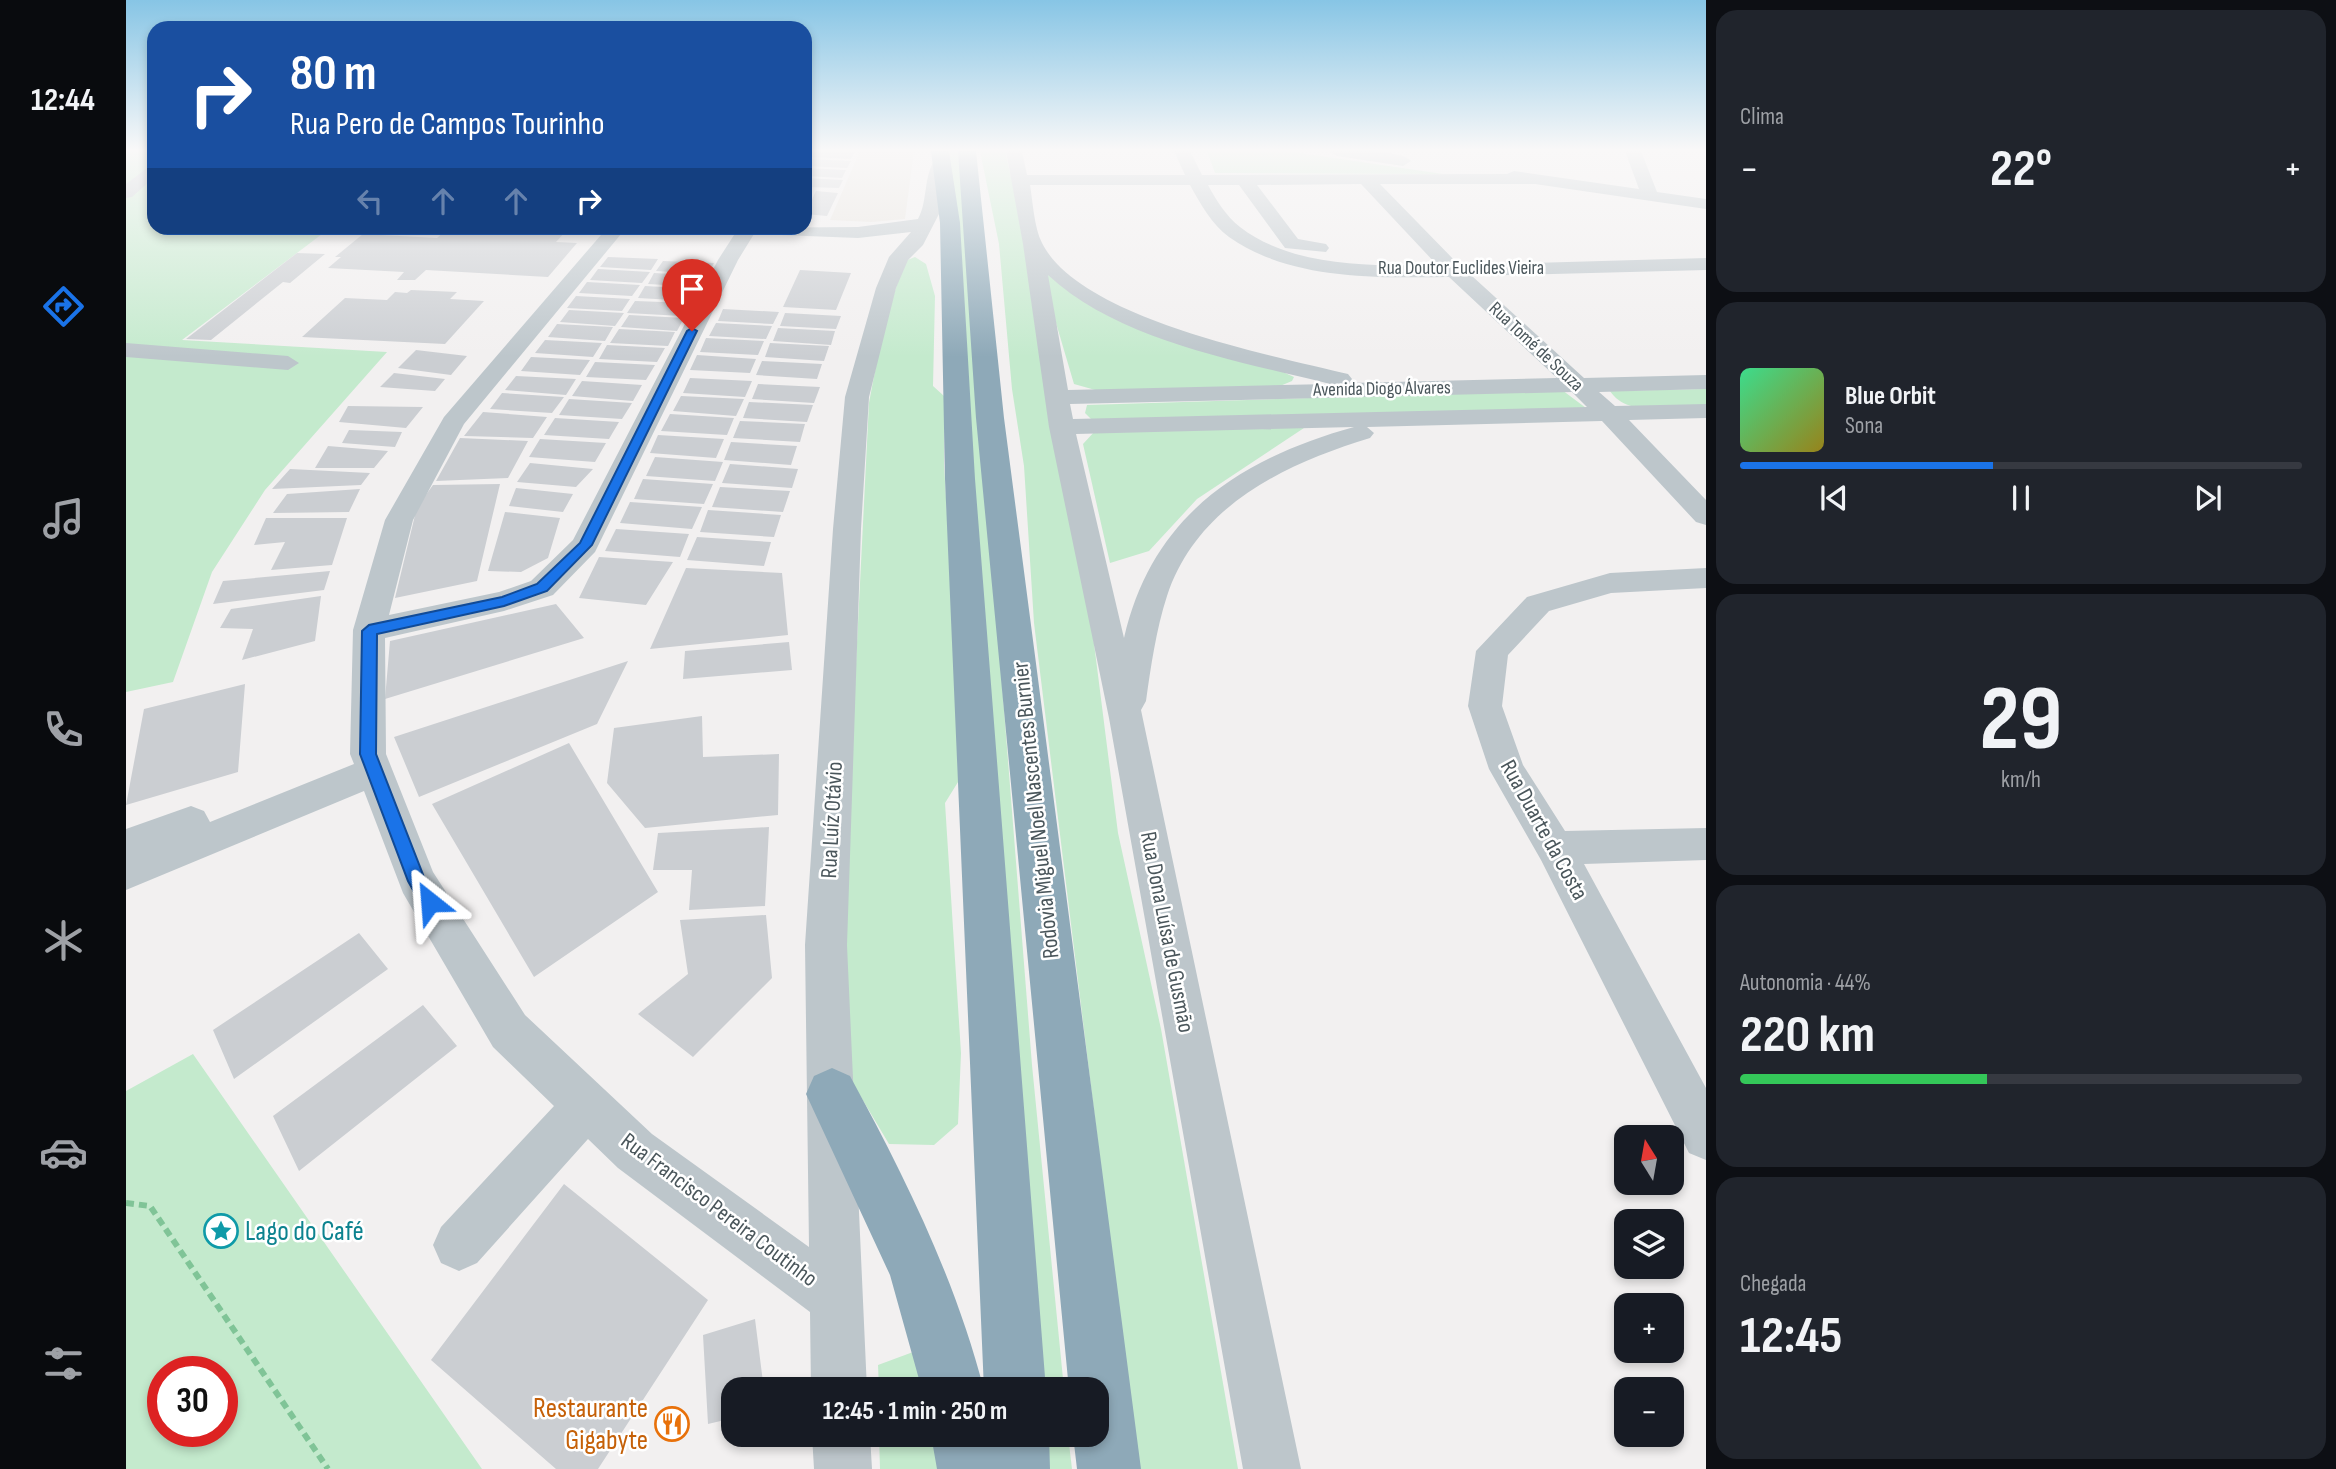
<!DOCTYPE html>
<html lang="pt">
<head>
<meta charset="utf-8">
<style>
  body { margin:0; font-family:"Sofia Sans Condensed",sans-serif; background:#20242c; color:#f1f3f6; height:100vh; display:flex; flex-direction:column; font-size:26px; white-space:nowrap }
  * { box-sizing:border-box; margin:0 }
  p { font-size:23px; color:#9ea1a6 }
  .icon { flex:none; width:38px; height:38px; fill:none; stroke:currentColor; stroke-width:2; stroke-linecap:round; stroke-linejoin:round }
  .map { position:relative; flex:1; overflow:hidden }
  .sheet { display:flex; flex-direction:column; gap:10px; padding:10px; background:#0d0f14; width:630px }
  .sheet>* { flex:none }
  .guide { position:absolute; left:21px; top:21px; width:665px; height:214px; border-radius:21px; box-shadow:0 4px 10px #0003; background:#1a4fa0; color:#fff; overflow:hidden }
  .needle { width:46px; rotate:349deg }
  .buttons { position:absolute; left:1488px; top:1125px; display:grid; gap:14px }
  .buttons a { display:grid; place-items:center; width:70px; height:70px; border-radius:14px; background:#171b24; box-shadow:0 4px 10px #0003; font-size:35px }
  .speed { position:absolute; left:21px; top:1356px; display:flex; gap:14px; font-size:35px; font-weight:700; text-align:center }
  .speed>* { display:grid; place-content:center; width:91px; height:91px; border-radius:50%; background:#171b24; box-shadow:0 4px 10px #0003; line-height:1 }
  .speed .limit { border:10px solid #d22; background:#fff; color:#111 }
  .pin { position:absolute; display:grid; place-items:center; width:60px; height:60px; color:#fff; margin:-72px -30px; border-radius:50% 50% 50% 0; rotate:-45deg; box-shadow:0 0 7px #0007 }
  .pin .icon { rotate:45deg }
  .me { position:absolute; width:77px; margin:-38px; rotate:332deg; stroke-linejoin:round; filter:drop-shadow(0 0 5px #0008) }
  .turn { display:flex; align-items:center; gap:24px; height:147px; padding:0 28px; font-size:32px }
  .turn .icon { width:91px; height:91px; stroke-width:2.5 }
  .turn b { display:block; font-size:49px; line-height:60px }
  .lanes { display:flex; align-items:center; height:66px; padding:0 28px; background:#0003; justify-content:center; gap:35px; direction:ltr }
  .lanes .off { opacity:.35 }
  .big { font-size:52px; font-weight:700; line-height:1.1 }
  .sheet .widget { flex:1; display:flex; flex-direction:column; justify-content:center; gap:10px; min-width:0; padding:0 24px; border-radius:21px; background:#20242c }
  .sheet .dial { align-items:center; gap:0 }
  .dial b { font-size:91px; line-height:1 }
  .song { display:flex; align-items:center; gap:21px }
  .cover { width:84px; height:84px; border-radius:10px; background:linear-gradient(135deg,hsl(150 70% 55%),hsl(50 70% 35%)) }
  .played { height:7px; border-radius:4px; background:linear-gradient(90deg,#1a73e8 45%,#363941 45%) }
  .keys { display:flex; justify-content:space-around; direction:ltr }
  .heat { display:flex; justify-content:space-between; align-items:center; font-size:38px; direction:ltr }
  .charge { height:10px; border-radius:5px; background:linear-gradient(90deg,#34c759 44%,#363941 0) }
  .trip { position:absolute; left:595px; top:1377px; width:388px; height:70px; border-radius:21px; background:#171b24; box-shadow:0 4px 10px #0003; font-weight:700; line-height:70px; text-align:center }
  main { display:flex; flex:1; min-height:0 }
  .menu { display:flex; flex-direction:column; width:126px; justify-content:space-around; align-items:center; background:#090b0e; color:#9ea1a6 }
  .menu .icon { width:49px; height:49px }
  .menu .current { color:#1a73e8 }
  .menu b { font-size:32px; color:#f1f3f6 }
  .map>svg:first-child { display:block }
</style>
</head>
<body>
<main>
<nav class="menu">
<b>12:44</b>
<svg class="icon current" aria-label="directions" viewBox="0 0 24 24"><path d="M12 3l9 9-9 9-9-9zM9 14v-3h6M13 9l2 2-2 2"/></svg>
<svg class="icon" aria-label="music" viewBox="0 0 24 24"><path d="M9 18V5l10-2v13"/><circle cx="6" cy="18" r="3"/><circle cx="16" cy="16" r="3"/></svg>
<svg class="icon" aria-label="phone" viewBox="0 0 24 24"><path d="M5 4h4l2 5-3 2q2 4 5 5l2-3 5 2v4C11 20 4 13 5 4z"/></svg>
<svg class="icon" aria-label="climate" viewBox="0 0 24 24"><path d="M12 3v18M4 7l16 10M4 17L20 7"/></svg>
<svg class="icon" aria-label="car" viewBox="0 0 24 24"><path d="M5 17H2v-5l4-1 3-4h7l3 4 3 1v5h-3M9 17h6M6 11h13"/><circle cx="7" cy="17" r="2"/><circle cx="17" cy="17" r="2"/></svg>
<svg class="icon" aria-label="filters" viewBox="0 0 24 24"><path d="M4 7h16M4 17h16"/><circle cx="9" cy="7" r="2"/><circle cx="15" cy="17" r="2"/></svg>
</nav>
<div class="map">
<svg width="1580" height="1469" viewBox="0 0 1580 1469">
  <rect width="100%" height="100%" fill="#f2f0f0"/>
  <path fill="#e8e4de" d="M 734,151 L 788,151 L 779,219 L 746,222 L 704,220 Z"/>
  <path fill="#c4eacd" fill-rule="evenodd" d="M 0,151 L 28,151 L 28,228 L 204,228 L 56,340 L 261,352 L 139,490 L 86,572 L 47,682 L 0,692 Z
    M 823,151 L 834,151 L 906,1065 L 938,1389 L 907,1389 Z
    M 854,151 L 879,151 L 895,221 L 919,393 L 963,604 L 992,833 L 1035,1029 L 1112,1469 L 1012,1469 L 908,623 L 898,466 L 886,389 L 873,244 Z
    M 1081,151 L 1161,151 L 1317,174 L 1089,173 Z
    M 789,257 L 800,264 L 809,296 L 807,386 L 818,396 L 818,465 L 837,774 L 819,803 L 835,1053 L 832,1124 L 808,1145 L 763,1144 L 726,1082 L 718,904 L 743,403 C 752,354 762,307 779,261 Z
    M 912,262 C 981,332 1056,344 1148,368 L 1168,377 L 1166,381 L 1154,386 L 980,393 L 948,384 Z
    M 1580,389 L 1580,405 C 1551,406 1502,419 1484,391 Z
    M 1436,390 L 1460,408 L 967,421 L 959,413 L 961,405 Z
    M 1181,426 L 1071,499 L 1023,551 L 984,563 L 957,444 L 969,431 Z
    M 67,1054 L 356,1469 L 0,1469 L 0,1091 ZM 37,1372 L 96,1372 L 96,1432 L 37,1432 Z
    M 806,1345 L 812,1389 L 753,1389 L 752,1365 Z
    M 753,1435 L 819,1435 L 824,1469 L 754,1469 Z
    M 909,1435 L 942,1435 L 946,1469 L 910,1469 Z"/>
  <path fill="#cbced2" d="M 685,151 L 729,151 L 725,159 L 683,157 Z
    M 681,159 L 725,161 L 721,168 L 679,166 Z
    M 679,168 L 720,170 L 716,178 L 679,176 Z
    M 679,178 L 717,180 L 713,188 L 679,187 Z
    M 690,191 L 712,193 L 701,216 L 679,214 Z
    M 322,228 L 440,231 L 430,242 L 451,243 L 422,277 L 300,270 L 289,280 L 271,280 L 278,272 L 202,268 L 215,257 L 209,257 L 237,234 L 311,238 Z
    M 171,253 L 199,254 L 164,283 L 157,282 L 85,340 L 60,339 Z
    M 482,257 L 532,259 L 525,270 L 474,267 Z
    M 537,261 L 588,263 L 582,274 L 530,271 Z
    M 472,269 L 524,272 L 516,283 L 464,280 Z
    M 674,270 L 725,273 L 710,310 L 657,307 Z
    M 528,273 L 581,276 L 574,287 L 522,284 Z
    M 461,282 L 514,285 L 506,296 L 453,293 Z
    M 519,286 L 572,289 L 565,301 L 512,298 Z
    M 285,290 L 331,292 L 324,299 L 358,301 L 319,344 L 176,337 L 219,298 L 261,300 L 269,292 L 281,293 Z
    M 450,296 L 504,299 L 496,311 L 441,308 Z
    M 509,301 L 563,303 L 556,316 L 501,313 Z
    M 597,309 L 653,312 L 647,324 L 592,321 Z
    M 443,310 L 498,313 L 489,326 L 434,322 Z
    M 659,313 L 715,316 L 710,329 L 654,326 Z
    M 503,315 L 558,318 L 551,331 L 495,327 Z
    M 590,323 L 646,326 L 640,339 L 583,336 Z
    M 431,324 L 487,327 L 479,341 L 422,337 Z
    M 652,328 L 709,331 L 705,345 L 647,341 Z
    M 493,329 L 549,332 L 542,346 L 484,343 Z
    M 580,338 L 638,341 L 632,355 L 574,352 Z
    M 419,340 L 476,343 L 467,357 L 409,353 Z
    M 644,343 L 703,346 L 698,361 L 639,357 Z
    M 481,345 L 539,348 L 531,362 L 473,359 Z
    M 290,350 L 341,356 L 325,375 L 272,368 Z
    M 571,355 L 630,359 L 624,373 L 564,370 Z
    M 405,357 L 464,360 L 454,375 L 395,371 Z
    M 636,361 L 696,364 L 691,379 L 630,375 Z
    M 469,362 L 529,365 L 520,380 L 460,377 Z
    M 268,373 L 319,379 L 309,391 L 254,387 Z
    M 390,376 L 450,379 L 440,395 L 379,390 Z
    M 564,378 L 626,381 L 619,397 L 557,393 Z
    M 456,381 L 516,385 L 507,401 L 446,396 Z
    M 632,384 L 694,387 L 688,403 L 626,399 Z
    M 376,393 L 438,397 L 426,413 L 364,409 Z
    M 555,396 L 618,399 L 610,416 L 547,411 Z
    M 443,399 L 506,403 L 496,419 L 433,415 Z
    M 623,402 L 687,405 L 681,422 L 617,418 Z
    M 222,406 L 297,407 L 280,428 L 213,422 Z
    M 357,412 L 421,417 L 407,438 L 338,436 Z
    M 544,414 L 608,418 L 601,435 L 535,431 Z
    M 429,418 L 493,422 L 483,439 L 418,435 Z
    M 614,421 L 679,424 L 674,442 L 607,438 Z
    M 223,430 L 276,432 L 269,447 L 216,443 Z
    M 532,435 L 598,439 L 590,458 L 524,453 Z
    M 334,438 L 402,441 L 382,478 L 310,481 Z
    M 414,439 L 480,443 L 469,462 L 403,457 Z
    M 605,442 L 671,446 L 665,465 L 598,460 Z
    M 202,446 L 262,451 L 248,468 L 189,468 Z
    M 529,457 L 597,462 L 589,481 L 520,476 Z
    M 404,463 L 467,469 L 450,487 L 391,482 Z
    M 604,464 L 672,469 L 666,488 L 596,483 Z
    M 164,469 L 244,473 L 235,485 L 146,489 Z
    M 517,479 L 587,484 L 578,504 L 508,499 Z
    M 374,484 L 351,581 L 269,598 L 291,507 L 307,485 Z
    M 594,487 L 664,491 L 657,512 L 586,507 Z
    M 390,488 L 447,494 L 437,512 L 383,506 Z
    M 234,489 L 223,512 L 147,513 L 161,494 Z
    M 504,502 L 576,507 L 566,529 L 494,523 Z
    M 582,510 L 655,515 L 648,537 L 574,532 Z
    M 379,512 L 434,518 L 422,558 L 395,572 L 362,571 Z
    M 140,518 L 221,518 L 206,565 L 145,570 L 159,542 L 128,545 Z
    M 490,529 L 563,534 L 554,557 L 479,551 Z
    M 571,537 L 645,542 L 638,566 L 561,560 Z
    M 473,557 L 547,562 L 520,605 L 453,598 Z
    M 560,568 L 656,573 L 662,635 L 524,649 Z
    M 204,571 L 198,590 L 87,604 L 97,581 Z
    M 195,596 L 189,641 L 116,660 L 127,629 L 94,628 L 105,609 Z
    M 430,604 L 458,638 L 259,699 L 264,641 Z
    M 663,642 L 666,670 L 557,679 L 559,651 Z
    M 502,661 L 471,724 L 293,797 L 268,737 Z
    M 119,684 L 112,772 L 0,805 L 18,709 Z
    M 576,716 L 577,757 L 653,754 L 652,815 L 519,828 L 481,783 L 488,728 Z
    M 443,743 L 532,892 L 408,977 L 306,804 Z
    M 643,827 L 639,906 L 563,910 L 566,870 L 527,870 L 532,833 Z
    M 640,915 L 646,978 L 567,1057 L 512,1014 L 562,974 L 554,920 Z
    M 233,933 L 262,969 L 108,1079 L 87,1030 Z
    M 297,1005 L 331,1046 L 173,1171 L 147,1116 Z
    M 438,1184 L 582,1300 L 472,1469 L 430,1469 L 305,1360 Z
    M 629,1319 L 638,1390 L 607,1390 L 607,1418 L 582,1424 L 577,1335 Z"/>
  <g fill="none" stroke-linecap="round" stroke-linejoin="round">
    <path stroke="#80c497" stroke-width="6" stroke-dasharray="8 5" stroke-linecap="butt" d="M 0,1203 L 24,1206 L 202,1469"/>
    <path fill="#bdc6cb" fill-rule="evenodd" d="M 880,151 L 896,151 L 901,175 L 1059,175 L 1048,151 L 1064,151 L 1076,175 L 1381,174 L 1388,171 L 1513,189 L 1499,151 L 1515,151 L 1531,192 L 1580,199 L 1580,209 L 1409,184 L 1254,184 L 1333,265 L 1580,258 L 1580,270 L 1346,276 L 1458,378 L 1580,375 L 1580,389 L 1473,392 L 1489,406 L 1580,404 L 1580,418 L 1503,420 L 1580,500 L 1580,525 L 1570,522 L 1476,421 L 1241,427 L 1248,433 L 1244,438 C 1159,464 1071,505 1041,596 C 1030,630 1025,666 1020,701 L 1015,710 L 1175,1469 L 1117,1469 L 983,718 L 923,427 L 897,244 ZM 1235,184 L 1311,265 C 1248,266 1167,268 1114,227 C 1100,216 1090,200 1082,185 L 1113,185 L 1159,248 L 1200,252 L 1203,248 L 1200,244 L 1172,239 L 1131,185 ZM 904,185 L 1064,185 C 1074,203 1086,225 1103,237 C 1164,280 1251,278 1323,277 L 1431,378 L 1223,383 L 1226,379 L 1222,374 C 1145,355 954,319 916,243 C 908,227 907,203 904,185 ZM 922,275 C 993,341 1113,361 1204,384 L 942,390 ZM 1446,392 L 1461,407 L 947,419 L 944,404 ZM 1228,427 C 1113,459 1026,516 998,638 L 950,434 Z
      M 1203,151 C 1222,151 1272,148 1285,161 L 1277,166 L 1211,156 Z
      M 815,157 L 823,162 L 816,178 L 814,212 L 797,245 L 782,260 L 770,288 L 743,397 L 735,529 L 721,945 L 741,1390 L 685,1390 L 684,1312 L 492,1168 L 462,1139 L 351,1263 L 333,1271 L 315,1263 L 307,1245 L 315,1227 L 428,1106 L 367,1047 L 277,893 L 238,791 L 0,890 L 0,829 L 65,806 L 78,811 L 84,822 L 228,764 L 224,754 L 227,630 L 259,520 L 318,417 L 481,228 L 500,228 L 338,424 L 287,520 L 263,615 L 373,592 L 405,581 L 447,540 L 592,260 L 610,232 L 607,228 L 732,227 L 792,219 C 802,201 797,178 809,159 ZM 785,232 L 763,257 L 750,288 L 719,397 L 707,529 L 679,945 L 683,1247 L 526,1134 L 399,1015 L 307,872 L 260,754 L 259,638 L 378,611 L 427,595 L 469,552 L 612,260 L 628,234 L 732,238 Z
      M 28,163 L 28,177 L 6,197 L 0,198 L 0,184 Z
      M 0,343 L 162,356 L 173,363 L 162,370 L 0,357 Z
      M 1580,568 L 1580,588 L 1485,593 L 1423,611 L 1382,655 L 1376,706 L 1397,765 L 1439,831 L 1580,828 L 1580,860 L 1458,864 L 1580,1088 L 1580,1160 L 1563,1153 L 1415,860 L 1363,769 L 1342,706 L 1350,651 L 1401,597 L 1484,573 Z
      M 686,1435 L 744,1435 L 746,1469 L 688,1469 Z"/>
    <path fill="#8ea9b8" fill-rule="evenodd" d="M 805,151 L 823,151 L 834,223 L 849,479 L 920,1390 L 858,1390 L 819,479 L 814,223 Z
      M 832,151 L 850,151 L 878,418 L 1015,1469 L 951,1469 L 947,1435 L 971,1435 L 971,1390 L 943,1390 L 850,418 Z
      M 706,1068 L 724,1076 C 779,1177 829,1278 858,1390 L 796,1390 L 764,1275 L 680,1094 L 688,1076 Z
      M 805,1435 L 923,1435 L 924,1469 L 811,1469 Z"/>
  </g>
  <linearGradient id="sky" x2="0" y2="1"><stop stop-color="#87c5e5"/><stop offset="0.42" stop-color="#f9f8f8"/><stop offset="1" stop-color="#f9f8f8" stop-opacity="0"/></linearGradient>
  <rect width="1580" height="357" fill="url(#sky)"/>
  <path fill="#1a73e8" stroke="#114b97" stroke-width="2" d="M 566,328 L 571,331 L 466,545 L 421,591 L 378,606 L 251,634 L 250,754 L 298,877 L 313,902 L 310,908 L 304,911 L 297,908 L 282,881 L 234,754 L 236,631 L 243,625 L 376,597 L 411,584 L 454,543 L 561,331 Z"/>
  <defs>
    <g id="sight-ring" transform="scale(1.75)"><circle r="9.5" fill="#fff" stroke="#0f9aa8" stroke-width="1.5"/><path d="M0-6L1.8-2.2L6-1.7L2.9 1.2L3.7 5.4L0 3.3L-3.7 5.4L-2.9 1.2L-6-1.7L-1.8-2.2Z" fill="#0f9aa8"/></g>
    <g id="restaurant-ring" transform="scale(1.75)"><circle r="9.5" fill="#fff" stroke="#e8710a" stroke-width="1.5"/><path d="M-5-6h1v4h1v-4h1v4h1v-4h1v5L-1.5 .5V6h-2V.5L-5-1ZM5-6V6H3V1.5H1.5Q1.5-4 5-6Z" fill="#e8710a"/></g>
  </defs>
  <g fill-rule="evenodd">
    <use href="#sight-ring" x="95" y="1231"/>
    <use href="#restaurant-ring" x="546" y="1424"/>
  </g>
  <g text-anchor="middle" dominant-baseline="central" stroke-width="5" stroke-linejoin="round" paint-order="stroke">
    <g font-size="19" fill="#4a565b" stroke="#fff">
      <text x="1335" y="268">Rua Doutor Euclides Vieira</text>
      <text transform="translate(1410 347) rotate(43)">Rua Tomé de Souza</text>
      <text transform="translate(1256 389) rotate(-1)">Avenida Diogo Álvares</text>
    </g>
    <g font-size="23" fill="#4a565b" stroke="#fff">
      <text transform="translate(910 810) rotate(-96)">Rodovia Miguel Noel Nascentes Burnier</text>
      <text transform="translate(706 820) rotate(-87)">Rua Luíz Otávio</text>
      <text transform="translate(1418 830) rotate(61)">Rua Duarte da Costa</text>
      <text transform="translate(1041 932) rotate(79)">Rua Dona Luísa de Gusmão</text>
      <text transform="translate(593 1210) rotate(37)">Rua Francisco Pereira Coutinho</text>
    </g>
    <g font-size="28" fill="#0d838f" stroke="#fff" text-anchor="start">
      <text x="119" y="1231">Lago do Café</text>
    </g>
    <g font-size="28" fill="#c56008" stroke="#fff" text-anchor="end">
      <text x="522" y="1408">Restaurante<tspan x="522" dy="32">Gigabyte</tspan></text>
    </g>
  </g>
</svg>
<div class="buttons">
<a><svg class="needle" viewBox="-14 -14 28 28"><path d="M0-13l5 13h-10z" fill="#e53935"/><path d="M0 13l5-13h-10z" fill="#9ea1a6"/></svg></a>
<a><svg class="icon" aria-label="layers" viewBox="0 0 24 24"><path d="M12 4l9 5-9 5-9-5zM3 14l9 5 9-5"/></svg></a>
<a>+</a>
<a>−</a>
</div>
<div class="speed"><div class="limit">30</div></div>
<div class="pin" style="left:566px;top:331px;background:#d93025"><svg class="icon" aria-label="arrive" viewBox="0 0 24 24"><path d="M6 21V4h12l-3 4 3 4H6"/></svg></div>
<svg class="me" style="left:304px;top:902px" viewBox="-20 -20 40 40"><path d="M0-17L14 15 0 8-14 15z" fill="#1a73e8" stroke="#fff" stroke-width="4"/></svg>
<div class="trip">12:45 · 1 min · 250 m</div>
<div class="guide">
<div class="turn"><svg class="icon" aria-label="right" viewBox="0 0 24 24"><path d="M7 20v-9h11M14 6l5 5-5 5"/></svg><div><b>80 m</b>Rua Pero de Campos Tourinho</div></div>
<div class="lanes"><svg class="icon off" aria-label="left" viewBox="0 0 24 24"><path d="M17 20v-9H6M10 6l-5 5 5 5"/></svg><svg class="icon off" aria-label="ahead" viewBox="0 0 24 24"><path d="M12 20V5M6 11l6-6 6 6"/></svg><svg class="icon off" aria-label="ahead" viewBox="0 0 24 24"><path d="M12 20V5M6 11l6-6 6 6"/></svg><svg class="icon" aria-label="right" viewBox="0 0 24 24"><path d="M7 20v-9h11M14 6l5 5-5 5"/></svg></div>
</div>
</div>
<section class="sheet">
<div class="widget"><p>Clima</p>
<div class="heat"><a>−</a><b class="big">22°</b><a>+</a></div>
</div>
<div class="widget">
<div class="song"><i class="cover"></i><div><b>Blue Orbit</b><p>Sona</p></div></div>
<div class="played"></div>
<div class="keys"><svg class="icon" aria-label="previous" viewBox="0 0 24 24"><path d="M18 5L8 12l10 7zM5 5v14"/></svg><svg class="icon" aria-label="pause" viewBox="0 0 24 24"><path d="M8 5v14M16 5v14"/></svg><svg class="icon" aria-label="next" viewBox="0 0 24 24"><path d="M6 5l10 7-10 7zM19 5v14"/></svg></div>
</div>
<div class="widget dial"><b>29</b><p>km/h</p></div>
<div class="widget"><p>Autonomia · 44%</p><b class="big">220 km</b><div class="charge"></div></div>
<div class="widget"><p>Chegada</p><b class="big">12:45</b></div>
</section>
</main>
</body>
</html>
